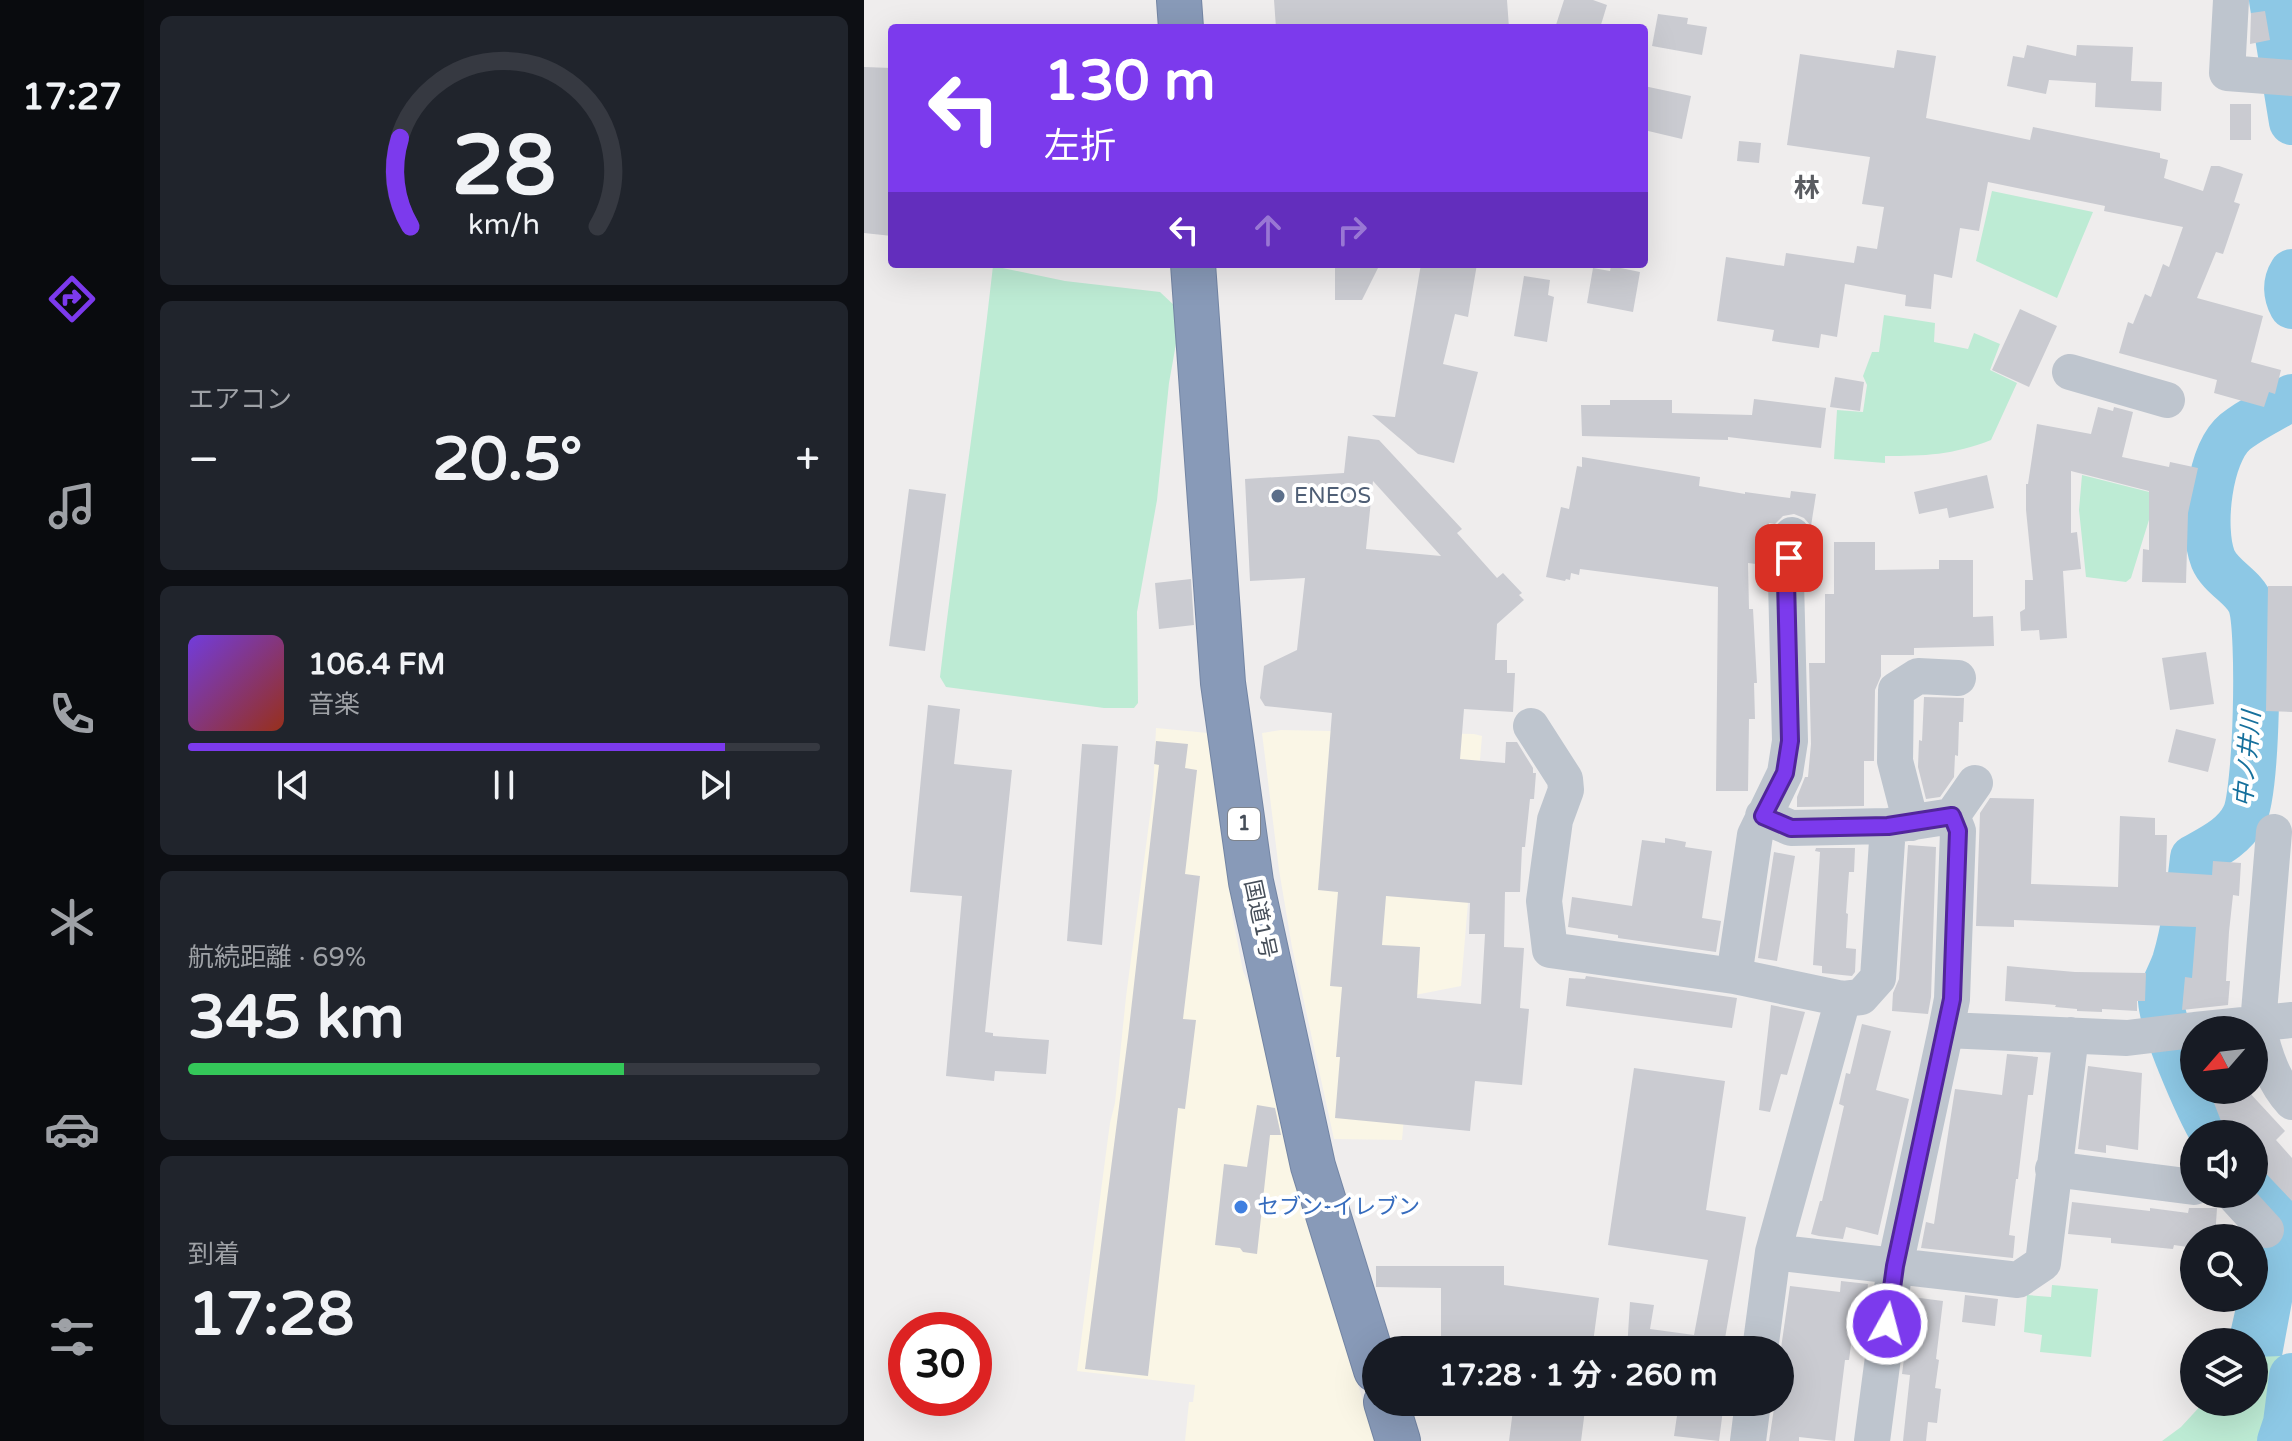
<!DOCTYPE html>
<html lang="ja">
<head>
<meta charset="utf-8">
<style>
  body { margin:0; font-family:"Varela Round","Noto Sans JP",sans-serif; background:#20242c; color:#f1f3f6; height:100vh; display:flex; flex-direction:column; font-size:30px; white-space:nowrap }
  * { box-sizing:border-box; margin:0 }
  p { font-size:26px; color:#9ea1a6 }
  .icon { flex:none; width:44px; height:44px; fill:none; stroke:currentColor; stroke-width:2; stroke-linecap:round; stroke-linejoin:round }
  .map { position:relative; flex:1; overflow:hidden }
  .details { display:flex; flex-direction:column; gap:16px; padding:16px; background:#0d0f14; width:720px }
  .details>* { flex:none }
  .banner { position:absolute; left:24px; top:24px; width:760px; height:244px; border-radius:8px; box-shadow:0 8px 32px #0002; background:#7c3aed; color:#fff; overflow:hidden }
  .needle { width:52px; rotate:242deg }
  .buttons { position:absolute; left:1316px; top:1016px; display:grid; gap:16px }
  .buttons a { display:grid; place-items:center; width:88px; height:88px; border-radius:50%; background:#171b24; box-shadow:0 8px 32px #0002; font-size:40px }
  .speed { position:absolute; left:24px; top:1312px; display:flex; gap:16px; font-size:40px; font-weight:700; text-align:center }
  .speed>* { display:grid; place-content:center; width:104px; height:104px; border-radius:50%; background:#171b24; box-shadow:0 8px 32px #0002; line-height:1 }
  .speed .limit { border:12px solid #d22; background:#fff; color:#111 }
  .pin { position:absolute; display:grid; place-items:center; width:68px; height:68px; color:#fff; margin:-34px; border-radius:16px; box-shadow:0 4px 12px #0006 }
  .me { position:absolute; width:88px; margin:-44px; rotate:7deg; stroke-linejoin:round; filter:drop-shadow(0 0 6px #0008) }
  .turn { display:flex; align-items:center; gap:28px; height:168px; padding:0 24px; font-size:36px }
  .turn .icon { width:104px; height:104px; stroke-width:2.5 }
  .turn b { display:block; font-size:56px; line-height:68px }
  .lanes { display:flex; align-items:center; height:76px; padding:0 24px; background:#0003; justify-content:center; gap:40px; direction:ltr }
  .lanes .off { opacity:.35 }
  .big { font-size:60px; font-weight:700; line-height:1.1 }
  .details .tile { flex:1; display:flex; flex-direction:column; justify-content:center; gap:12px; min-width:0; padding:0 28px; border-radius:12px; background:#20242c }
  .details .dial { align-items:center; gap:0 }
  .dial svg { height:208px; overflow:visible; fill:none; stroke:#363941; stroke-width:7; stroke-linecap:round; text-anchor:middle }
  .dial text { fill:#f1f3f6; stroke:none }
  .song { display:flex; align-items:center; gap:24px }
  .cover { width:96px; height:96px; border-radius:12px; background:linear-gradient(135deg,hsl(260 70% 55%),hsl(10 70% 35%)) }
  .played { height:8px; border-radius:4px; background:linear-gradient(90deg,#7c3aed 85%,#363941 85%) }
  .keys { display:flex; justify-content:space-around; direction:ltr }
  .heat { display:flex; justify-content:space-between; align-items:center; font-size:44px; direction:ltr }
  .charge { height:12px; border-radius:6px; background:linear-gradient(90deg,#34c759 69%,#363941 0) }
  .trip { position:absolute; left:498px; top:1336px; width:432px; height:80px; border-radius:40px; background:#171b24; box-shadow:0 8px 32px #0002; font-weight:700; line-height:80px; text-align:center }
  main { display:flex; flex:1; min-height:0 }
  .tabs { display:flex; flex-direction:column; width:144px; justify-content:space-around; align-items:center; background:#090b0e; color:#9ea1a6 }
  .tabs .icon { width:56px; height:56px }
  .tabs .selected { color:#7c3aed }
  .tabs b { font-size:36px; color:#f1f3f6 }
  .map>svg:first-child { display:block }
</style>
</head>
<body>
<main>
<nav class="tabs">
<b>17:27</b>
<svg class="icon selected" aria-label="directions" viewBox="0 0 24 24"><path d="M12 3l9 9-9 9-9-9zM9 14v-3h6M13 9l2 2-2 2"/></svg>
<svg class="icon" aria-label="music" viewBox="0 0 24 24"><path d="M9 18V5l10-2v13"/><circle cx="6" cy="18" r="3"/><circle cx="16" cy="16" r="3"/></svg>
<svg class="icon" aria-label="phone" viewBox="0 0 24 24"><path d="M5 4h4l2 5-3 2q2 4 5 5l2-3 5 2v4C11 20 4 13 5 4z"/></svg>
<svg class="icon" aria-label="climate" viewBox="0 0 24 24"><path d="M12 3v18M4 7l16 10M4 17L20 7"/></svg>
<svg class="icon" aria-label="car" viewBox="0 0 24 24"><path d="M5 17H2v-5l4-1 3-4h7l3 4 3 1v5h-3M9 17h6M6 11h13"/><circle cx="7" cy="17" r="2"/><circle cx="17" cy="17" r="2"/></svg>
<svg class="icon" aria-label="filters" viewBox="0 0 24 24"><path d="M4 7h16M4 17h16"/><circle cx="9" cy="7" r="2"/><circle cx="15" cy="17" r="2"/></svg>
</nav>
<section class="details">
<div class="tile dial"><svg viewBox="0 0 100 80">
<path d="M14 69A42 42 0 1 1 86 69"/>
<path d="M14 69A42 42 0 0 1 10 35" stroke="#7c3aed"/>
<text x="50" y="56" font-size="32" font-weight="700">28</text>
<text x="50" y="72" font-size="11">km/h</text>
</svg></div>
<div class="tile"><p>エアコン</p>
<div class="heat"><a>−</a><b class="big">20.5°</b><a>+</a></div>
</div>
<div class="tile">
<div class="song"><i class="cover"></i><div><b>106.4 FM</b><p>音楽</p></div></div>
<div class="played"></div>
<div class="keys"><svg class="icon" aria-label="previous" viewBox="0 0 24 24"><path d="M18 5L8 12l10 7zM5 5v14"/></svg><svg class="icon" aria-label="pause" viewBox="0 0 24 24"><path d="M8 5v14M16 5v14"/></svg><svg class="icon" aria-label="next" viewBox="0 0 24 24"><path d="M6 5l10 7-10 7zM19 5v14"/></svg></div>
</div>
<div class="tile"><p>航続距離 · 69%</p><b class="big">345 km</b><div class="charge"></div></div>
<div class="tile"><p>到着</p><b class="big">17:28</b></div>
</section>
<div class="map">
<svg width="1428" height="1441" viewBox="0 0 1428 1441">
  <rect width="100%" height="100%" fill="#efeded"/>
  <path fill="#faf6e6" d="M 292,728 L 344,733 L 370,874 L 368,914 L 379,971 L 395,1006 L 449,1234 L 511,1441 L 321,1441 L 325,1402 L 329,1402 L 331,1385 L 213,1371 L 246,1123 L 251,1103 L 262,997 L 289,793 Z
    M 417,730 L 610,734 L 618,736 L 597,986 L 551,995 L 538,1140 L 470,1139 L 428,947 L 415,870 L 398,733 Z"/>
  <path fill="#bdebd4" d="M 1128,191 L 1229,212 L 1193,298 L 1112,261 Z
    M 129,266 L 201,281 L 296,292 L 313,308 L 313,338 L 305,383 L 293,500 L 273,612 L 274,703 L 270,708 L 240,708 L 82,687 L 76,677 C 92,539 114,403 129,266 Z
    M 1020,315 L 1071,323 L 1070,342 L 1104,349 L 1110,333 L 1136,344 L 1126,370 L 1153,383 L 1127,440 C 1089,455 1061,456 1021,456 L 1021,463 L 970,459 L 973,410 L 999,412 L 1003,385 L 999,376 L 1008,352 L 1015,352 Z
    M 1218,475 L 1293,494 L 1267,578 L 1262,582 L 1222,577 L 1215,510 Z
    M 1188,1285 L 1234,1289 L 1227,1357 L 1176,1352 L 1178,1335 L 1160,1332 L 1163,1295 L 1187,1297 Z
    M 1404,1355 L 1418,1356 L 1413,1422 L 1405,1441 L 1298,1441 L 1317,1427 L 1340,1402 L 1390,1402 L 1390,1357 Z"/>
  <path fill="#8dc8e5" d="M 1418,1225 L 1428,1234 L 1428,1302 L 1418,1356 L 1390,1357 L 1390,1342 L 1364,1342 L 1374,1298 L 1390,1298 L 1390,1252 Z"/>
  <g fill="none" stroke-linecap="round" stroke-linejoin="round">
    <path stroke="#8dc8e5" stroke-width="46" d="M 1408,0 L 1428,122
      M 1428,272 C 1421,283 1422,295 1428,306
      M 1349,1134 C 1336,1112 1293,1017 1297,996 C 1300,984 1307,973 1311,961 C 1321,928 1325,892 1329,858 C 1348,847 1370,837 1380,817 C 1393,793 1396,632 1387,605 C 1381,587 1357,578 1349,559 C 1337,528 1345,454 1371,432 C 1388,418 1410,409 1428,397
      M 1390,1186 L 1428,1221
      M 1416,1441 L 1422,1423 L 1428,1376"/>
  </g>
  <path fill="#cacbd1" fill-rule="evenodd" d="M 410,0 L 643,0 L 645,28 L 412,28 Z
    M 700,0 L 729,0 L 743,5 L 736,28 L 691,28 Z
    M 1401,11 L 1406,40 L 1386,44 L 1387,13 Z
    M 794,14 L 824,18 L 823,24 L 843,27 L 838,55 L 788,46 Z
    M 1163,45 L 1212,56 L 1213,45 L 1269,47 L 1267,81 L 1298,82 L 1297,111 L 1231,107 L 1232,83 L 1185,80 L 1182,94 L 1143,86 L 1149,56 L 1160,58 Z
    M 1033,50 L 1072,56 L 1062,118 L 1166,140 L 1169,127 L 1296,153 L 1296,158 L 1304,160 L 1300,178 L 1339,191 L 1347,166 L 1355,166 L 1379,174 L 1370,202 L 1376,204 L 1359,254 L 1352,252 L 1333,298 L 1399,316 L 1387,362 L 1417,370 L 1411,394 L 1405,392 L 1400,407 L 1350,393 L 1353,380 L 1255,353 L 1264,322 L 1269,324 L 1281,294 L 1287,297 L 1299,264 L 1305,267 L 1319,227 L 1240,211 L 1241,206 L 1124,182 L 1115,231 L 1096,228 L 1088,278 L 1070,274 L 1067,309 L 1041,306 L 1042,295 L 981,284 L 973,337 L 957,334 L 955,348 L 908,341 L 910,330 L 853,321 L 862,257 L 920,266 L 922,253 L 990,263 L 993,246 L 1013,249 L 1020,207 L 998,204 L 1006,157 L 923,145 L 936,54 L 1030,68 Z
    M 0,67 L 28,68 L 28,236 L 0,233 Z
    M 780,86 L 827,96 L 818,139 L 780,130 Z
    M 1366,104 L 1387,104 L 1387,140 L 1366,140 Z
    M 875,141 L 897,143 L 895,163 L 873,161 Z
    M 471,264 L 516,264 L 498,300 L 471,300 Z
    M 557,264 L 613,264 L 604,317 L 591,314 L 579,364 L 614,372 L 590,463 L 554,454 L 508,415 L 531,417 Z
    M 747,266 L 776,272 L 769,312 L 723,303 L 729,268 L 746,271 Z
    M 660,276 L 686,280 L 684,295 L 690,297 L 683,342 L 650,336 Z
    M 1156,309 L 1193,326 L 1165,387 L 1128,370 Z
    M 971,377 L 1000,382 L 996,411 L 966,407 Z
    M 890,399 L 962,408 L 957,448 L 864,437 L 864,440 L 718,436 L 717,405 L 746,405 L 746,400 L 808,400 L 808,413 L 888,415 Z
    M 1234,407 L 1249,411 L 1250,407 L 1269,412 L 1258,457 L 1305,467 L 1306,462 L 1334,468 L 1324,513 L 1322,583 L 1278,582 L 1279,549 L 1285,550 L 1285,491 L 1207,471 L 1207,533 L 1213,532 L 1217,569 L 1199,571 L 1203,638 L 1176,640 L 1175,630 L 1157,631 L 1156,612 L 1161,609 L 1161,580 L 1169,580 L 1162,510 L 1162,484 L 1164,484 L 1173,424 L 1227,434 Z
    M 484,436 L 515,440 L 598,529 L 593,533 L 633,578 L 639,573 L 658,593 L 655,595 L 660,600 L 633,624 L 631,660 L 643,660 L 643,673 L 651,673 L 649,712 L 600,709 L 596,759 L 641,763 L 642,742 L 653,742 L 669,768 L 669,773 L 672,773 L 670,799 L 666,799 L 661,847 L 658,847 L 656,892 L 641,892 L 640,947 L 660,948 L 656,1008 L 665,1009 L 658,1085 L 611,1081 L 606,1131 L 471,1118 L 476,1057 L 472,1057 L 478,987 L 466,986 L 474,892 L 454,890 L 468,713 L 401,706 L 396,698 L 400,666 L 433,650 L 441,578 L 386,581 L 381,479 L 480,473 ZM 509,481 L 577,556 L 502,549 ZM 522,896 L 606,903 L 605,934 L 621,934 L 617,1004 L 553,998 L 556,947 L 518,945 Z
    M 718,457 L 836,477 L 835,486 L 881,494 L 881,492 L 926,498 L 927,491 L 952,494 L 947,526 L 940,518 L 930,514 L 919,516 L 911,524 L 905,523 L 900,565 L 884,563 L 885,609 L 889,609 L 893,683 L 890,683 L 891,719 L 885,719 L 884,791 L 852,791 L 854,587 L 716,569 L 715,575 L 707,573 L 706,580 L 702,579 L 701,581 L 682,577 L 697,507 L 705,509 L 713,466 L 718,467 Z
    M 1123,475 L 1130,508 L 1085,518 L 1083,508 L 1055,514 L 1050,492 Z
    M 45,489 L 82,494 L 61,651 L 25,646 Z
    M 970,542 L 1011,542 L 1011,570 L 1075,569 L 1075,560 L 1109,560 L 1109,617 L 1129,616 L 1130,646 L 1050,648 L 1050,655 L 1017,655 L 1017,676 L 1011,690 L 1010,761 L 1000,761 L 1000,806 L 933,807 L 933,797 L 941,777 L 944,777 L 947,744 L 945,663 L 961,663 L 961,594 L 970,594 Z
    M 327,579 L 330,625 L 295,629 L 291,583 Z
    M 1404,586 L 1428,586 L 1428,712 L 1402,711 Z
    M 1342,652 L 1350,704 L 1306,710 L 1298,658 Z
    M 1060,697 L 1100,698 L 1099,722 L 1095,722 L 1094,756 L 1091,755 L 1090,777 L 1076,797 L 1062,799 L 1054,767 L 1055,740 L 1058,741 Z
    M 64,705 L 96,709 L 90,764 L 148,770 L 121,1032 L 129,1033 L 129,1036 L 185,1040 L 182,1074 L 131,1071 L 130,1081 L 82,1076 L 98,896 L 46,892 Z
    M 1312,729 L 1352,739 L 1344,772 L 1304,762 Z
    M 292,741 L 324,744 L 321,768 L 333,770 L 321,874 L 336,876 L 319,1019 L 332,1020 L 321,1109 L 314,1108 L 284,1376 L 221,1369 L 264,1037 L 295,765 L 290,764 Z
    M 218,744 L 254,746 L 238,945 L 203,941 Z
    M 1126,798 L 1170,799 L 1167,884 L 1254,887 L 1256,816 L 1291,818 L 1291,835 L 1303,835 L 1302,872 L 1348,875 L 1349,861 L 1377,863 L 1375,896 L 1369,895 L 1365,932 L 1362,981 L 1366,981 L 1364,1005 L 1318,1010 L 1321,977 L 1328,978 L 1332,927 L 1150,920 L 1150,927 L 1112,926 L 1116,813 Z
    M 801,838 L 822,842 L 821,847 L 848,851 L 838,918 L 857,921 L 852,952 L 754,938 L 754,935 L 704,927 L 708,897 L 768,906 L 778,840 L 801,843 Z
    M 1044,845 L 1072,847 L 1067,997 L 1064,1014 L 1028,1011 L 1029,993 L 1035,979 Z
    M 952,848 L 991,848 L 990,872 L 985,872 L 982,913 L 984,914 L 982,948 L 992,949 L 991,972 L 988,976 L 958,973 L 958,966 L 949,965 L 956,852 L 951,851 Z
    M 910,852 L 931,856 L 913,961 L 894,958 Z
    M 1143,966 L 1211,972 L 1282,973 L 1281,1001 L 1273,1001 L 1273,1011 L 1238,1009 L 1238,1012 L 1213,1011 L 1213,1009 L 1191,1007 L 1192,1005 L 1141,1001 Z
    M 722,976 L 873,998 L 868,1028 L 702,1006 L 705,978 L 721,979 Z
    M 907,1005 L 941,1012 L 923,1075 L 917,1074 L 906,1112 L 895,1110 Z
    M 998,1024 L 1027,1031 L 1012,1090 L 1045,1099 L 1014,1235 L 982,1227 L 979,1239 L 955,1236 L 947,1234 L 956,1201 L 958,1201 L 980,1106 L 975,1104 L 982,1073 L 986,1074 Z
    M 1143,1054 L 1174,1057 L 1169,1095 L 1164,1095 L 1154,1179 L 1152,1179 L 1145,1235 L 1151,1236 L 1149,1258 L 1057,1248 L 1062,1222 L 1070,1224 L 1091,1089 L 1138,1095 Z
    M 1224,1066 L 1278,1073 L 1274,1150 L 1242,1145 L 1242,1153 L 1214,1149 Z
    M 770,1068 L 861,1081 L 842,1210 L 882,1217 L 859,1350 L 763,1350 L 766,1302 L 790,1305 L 786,1329 L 830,1335 L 844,1260 L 744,1245 Z
    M 1345,1090 L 1383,1090 L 1421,1131 L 1412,1140 L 1428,1158 L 1428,1201 L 1390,1161 L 1390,1134 L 1362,1134 Z
    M 393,1105 L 411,1108 L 417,1135 L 406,1135 L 393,1254 L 379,1252 L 376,1248 L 351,1245 L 360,1164 L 383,1167 Z
    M 1208,1202 L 1286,1211 L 1286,1208 L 1324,1213 L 1325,1208 L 1353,1208 L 1351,1238 L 1330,1238 L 1330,1248 L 1310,1245 L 1309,1249 L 1247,1243 L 1247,1238 L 1204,1234 Z
    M 512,1266 L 640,1266 L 640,1285 L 735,1298 L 728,1350 L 577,1350 L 577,1288 L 512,1287 Z
    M 977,1281 L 1004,1284 L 1001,1315 L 991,1314 L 985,1360 L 981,1360 L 971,1441 L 935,1437 L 935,1441 L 905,1441 L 911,1402 L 916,1402 L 916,1355 L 926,1286 L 976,1292 Z
    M 1101,1295 L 1134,1299 L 1131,1326 L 1098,1322 Z
    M 1048,1297 L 1079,1301 L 1072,1359 L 1075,1360 L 1071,1388 L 1077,1389 L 1073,1423 L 1064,1422 L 1062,1441 L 1039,1441 L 1046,1375 L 1038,1374 Z
    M 650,1402 L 722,1402 L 717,1441 L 645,1441 Z
    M 815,1402 L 860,1402 L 855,1441 L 810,1436 Z"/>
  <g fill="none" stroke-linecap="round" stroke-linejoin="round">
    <g stroke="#7385a4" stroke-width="46">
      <path id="highway" d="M 315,0 L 317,28
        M 329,264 L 359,683 L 387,882 L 449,1166 L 512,1370
        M 522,1402 L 534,1441"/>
    </g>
    <path stroke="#bec5ce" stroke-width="36" d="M 1367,0 L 1363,73 L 1428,78
      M 1206,372 L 1303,400
      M 667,726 L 701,779 L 702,790 L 691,820 L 680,901 L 686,950 L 870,976 L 979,999 L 997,997 L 1014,978 L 1024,826
      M 899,816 L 927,828 L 1024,826 L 1088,816 L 1111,783
      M 1047,823 L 1031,761 L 1032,690 L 1054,676 L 1094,678
      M 1410,832 L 1394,1024 C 1399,1052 1409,1081 1428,1102
      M 870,976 L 891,835 L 921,773 L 926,741 L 922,581 L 928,535
      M 1082,1030 L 1088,999 L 1094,831 L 1088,816
      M 1331,1030 L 1428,1020
      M 1189,1169 L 1330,1187
      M 1369,1194 L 1402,1230
      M 909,1252 L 1154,1280 L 1179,1263 L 1207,1035
      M 896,1350 L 909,1252 L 979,999
      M 884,1441 L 889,1402
      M 1008,1441 L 1031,1266 L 1082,1030 L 1263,1038 L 1330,1030"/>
    <use href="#highway" stroke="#889ab8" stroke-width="44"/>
  </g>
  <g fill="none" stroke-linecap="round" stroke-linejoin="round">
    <g stroke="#51269a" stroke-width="20">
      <path id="route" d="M 925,558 L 922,581 L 926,741 L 921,773 L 899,816 L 927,828 L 1024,826 L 1088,816 L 1094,831 L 1088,999 L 1031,1266 L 1023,1324"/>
    </g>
    <use href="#route" stroke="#7c3aed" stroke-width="14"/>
  </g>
  <circle fill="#5c6f8a" stroke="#fff" stroke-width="3" cx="414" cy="496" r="8"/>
  <circle fill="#3f7fe0" stroke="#fff" stroke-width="3" cx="377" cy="1207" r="8"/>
  <g text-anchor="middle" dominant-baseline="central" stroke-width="8" stroke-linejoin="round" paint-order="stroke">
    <rect fill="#fff" stroke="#7e838b" stroke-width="2" x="364" y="808" width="32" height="32" rx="6"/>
    <g font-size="20" font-weight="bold" fill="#464e59">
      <text x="380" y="824">1</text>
    </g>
    <g font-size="22" fill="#4e5e75" stroke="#fff" text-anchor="start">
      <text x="430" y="496">ENEOS</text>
    </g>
    <g font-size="22" fill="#464e59" stroke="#fff">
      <text transform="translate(396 919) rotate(78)">国道1号</text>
    </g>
    <g font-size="22" fill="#366cbe" stroke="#fff" text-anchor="start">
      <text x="393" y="1207">セブン-イレブン</text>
    </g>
    <g font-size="24" font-style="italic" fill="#16709c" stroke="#fff">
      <text transform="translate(1384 759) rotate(-85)">中ノ井川</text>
    </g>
    <g font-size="26" font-weight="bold" fill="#5a5c61" stroke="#fff">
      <text x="943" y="188">林</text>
    </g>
  </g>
</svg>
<div class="buttons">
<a><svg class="needle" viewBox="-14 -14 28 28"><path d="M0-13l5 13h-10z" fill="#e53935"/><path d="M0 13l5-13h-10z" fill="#9ea1a6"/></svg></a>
<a><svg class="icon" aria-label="sound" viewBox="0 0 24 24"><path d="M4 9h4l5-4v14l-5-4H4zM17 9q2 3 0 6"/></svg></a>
<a><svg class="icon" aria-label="search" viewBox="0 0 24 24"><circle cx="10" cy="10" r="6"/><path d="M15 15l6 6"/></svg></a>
<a><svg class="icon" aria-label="layers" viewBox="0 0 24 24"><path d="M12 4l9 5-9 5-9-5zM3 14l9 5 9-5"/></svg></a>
</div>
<div class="speed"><div class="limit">30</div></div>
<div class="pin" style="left:925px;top:558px;background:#d93025"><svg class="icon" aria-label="arrive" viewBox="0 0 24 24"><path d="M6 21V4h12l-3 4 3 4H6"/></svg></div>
<svg class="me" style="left:1023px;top:1324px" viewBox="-20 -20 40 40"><circle r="17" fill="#7c3aed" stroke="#fff" stroke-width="3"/><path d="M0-11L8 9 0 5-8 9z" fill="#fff"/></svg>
<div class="trip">17:28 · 1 分 · 260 m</div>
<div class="banner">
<div class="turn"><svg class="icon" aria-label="left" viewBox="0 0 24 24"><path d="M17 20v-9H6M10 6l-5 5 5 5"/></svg><div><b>130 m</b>左折</div></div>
<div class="lanes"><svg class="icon" aria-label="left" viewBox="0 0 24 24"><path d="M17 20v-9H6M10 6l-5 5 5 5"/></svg><svg class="icon off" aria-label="ahead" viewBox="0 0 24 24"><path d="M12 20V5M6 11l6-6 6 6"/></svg><svg class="icon off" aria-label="right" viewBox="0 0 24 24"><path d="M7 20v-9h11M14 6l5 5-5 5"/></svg></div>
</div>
</div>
</main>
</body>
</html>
